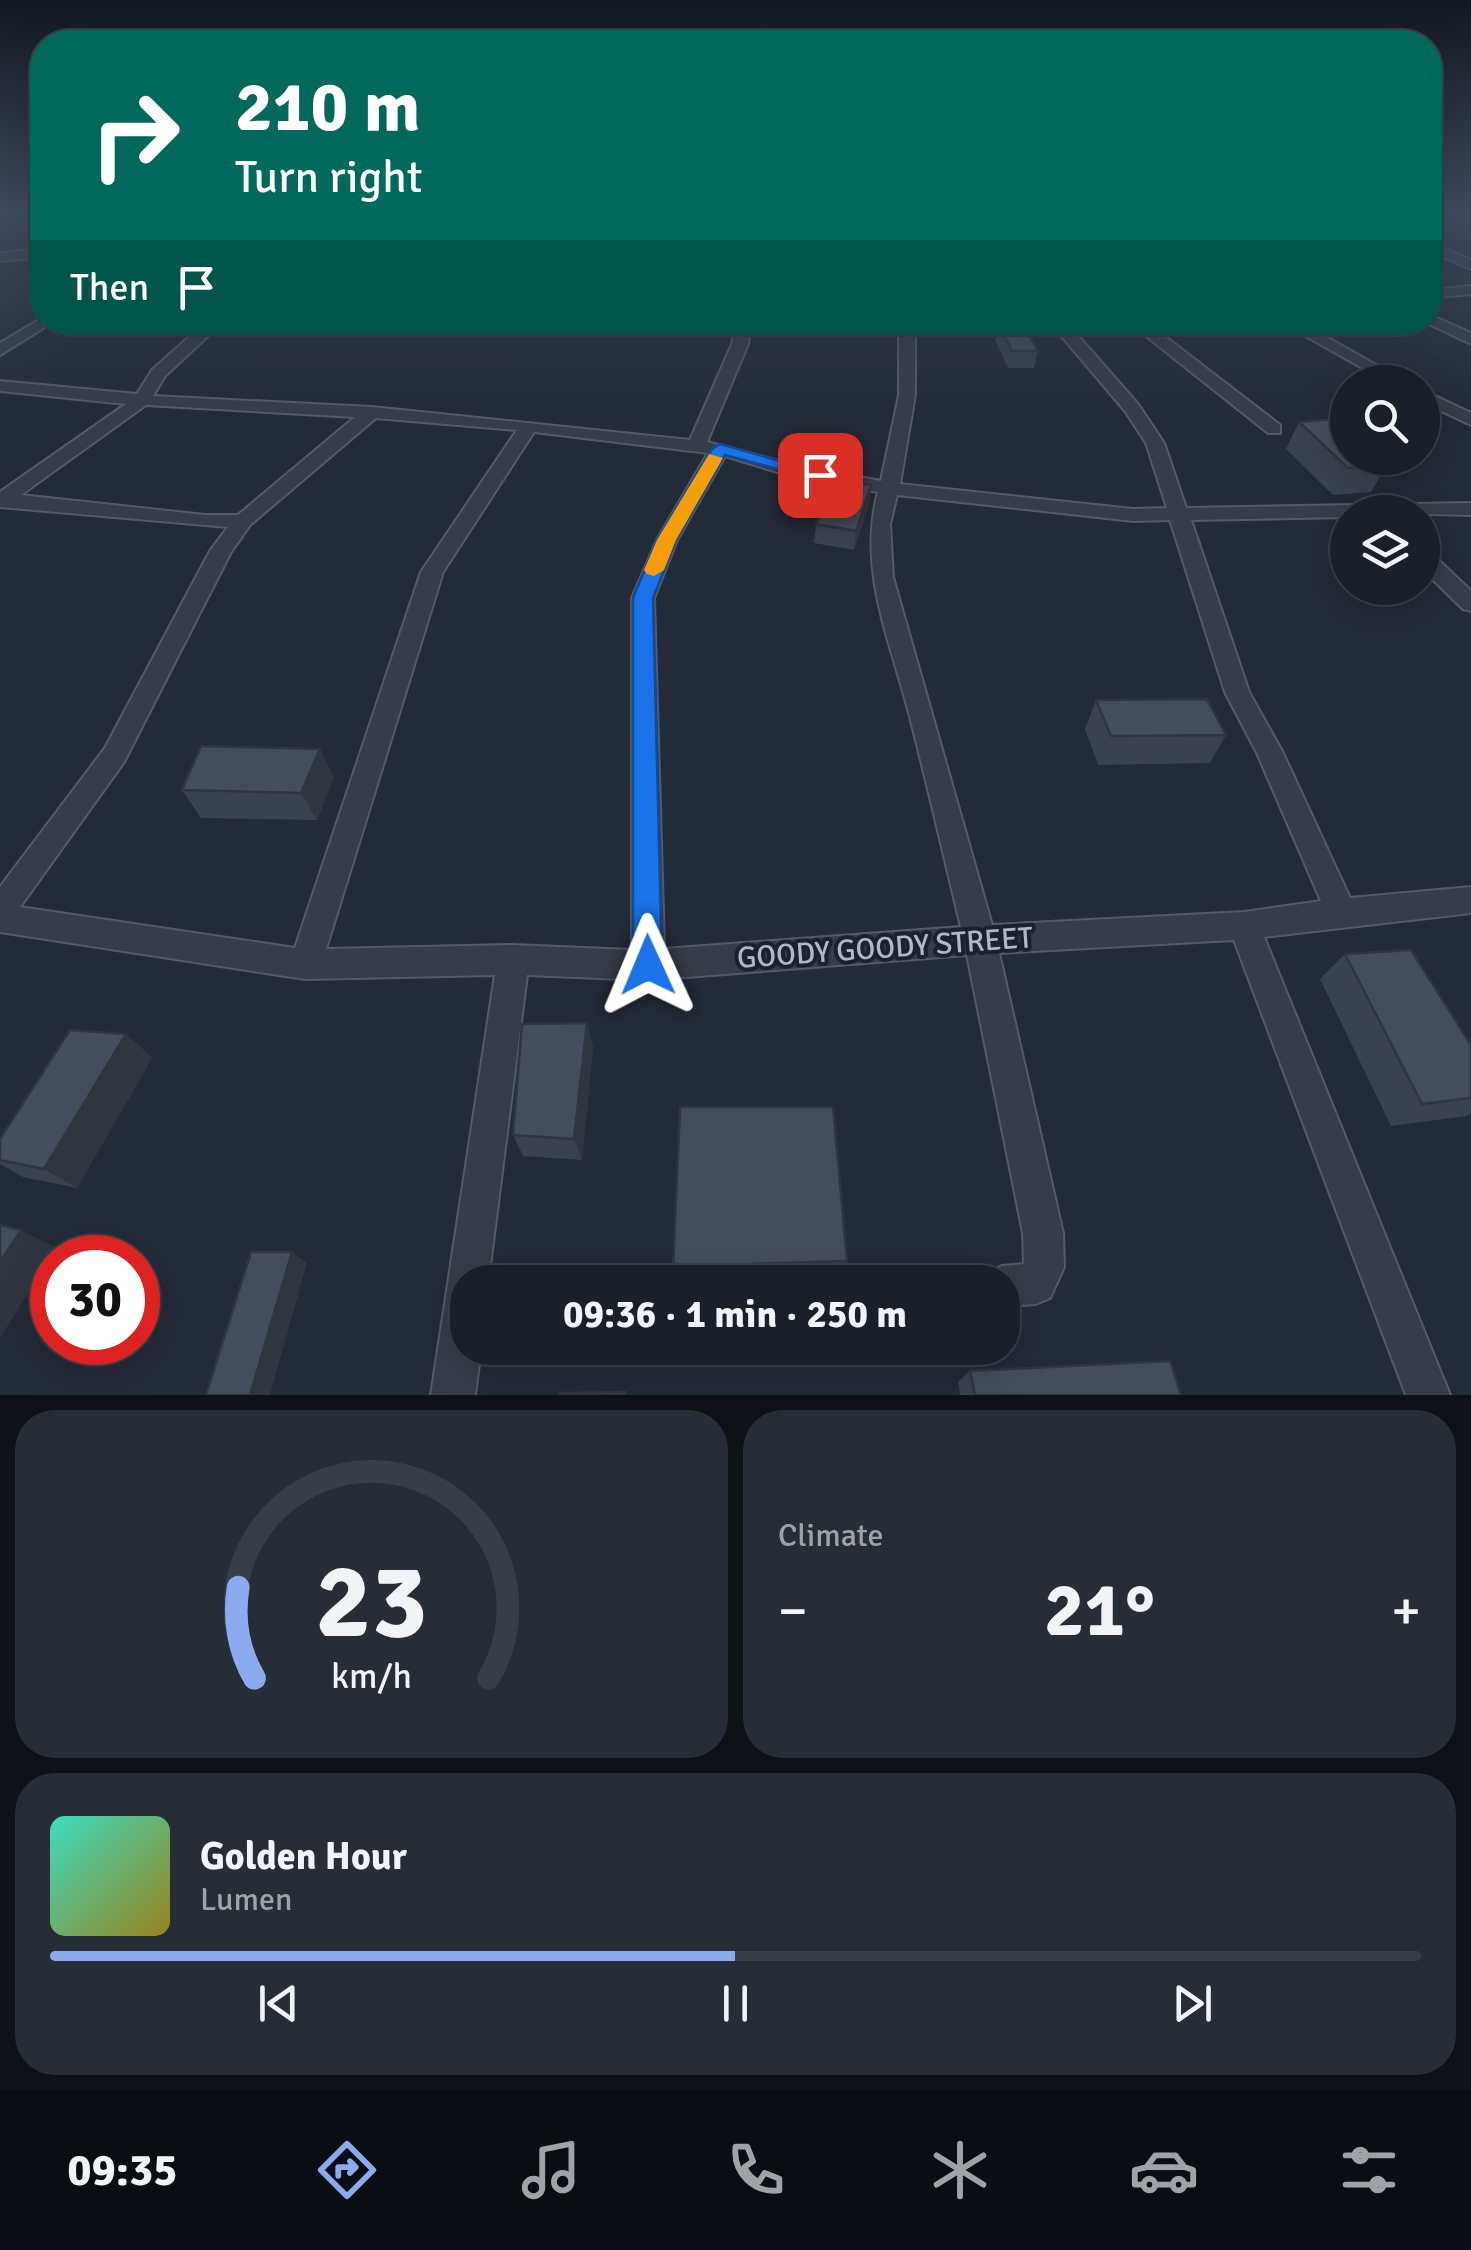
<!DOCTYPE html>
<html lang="en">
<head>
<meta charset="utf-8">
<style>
  body { margin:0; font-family:Signika,sans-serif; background:#272d36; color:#f1f3f6; height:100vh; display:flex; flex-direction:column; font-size:38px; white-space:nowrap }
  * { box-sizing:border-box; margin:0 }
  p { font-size:32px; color:#9fa3a8 }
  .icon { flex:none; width:55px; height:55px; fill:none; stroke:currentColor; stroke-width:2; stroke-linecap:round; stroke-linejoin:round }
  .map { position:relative; height:1395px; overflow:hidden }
  .details { display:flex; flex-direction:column; gap:15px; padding:15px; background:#0e1217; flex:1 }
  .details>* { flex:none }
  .top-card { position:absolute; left:30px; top:30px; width:1412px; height:305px; border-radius:40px; box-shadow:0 10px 40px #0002,0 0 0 2px #383e47; background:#00695c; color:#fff; overflow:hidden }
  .tools { position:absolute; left:1330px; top:365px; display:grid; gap:20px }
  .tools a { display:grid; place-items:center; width:110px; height:110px; border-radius:50%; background:#1a202a; box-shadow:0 10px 40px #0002,0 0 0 2px #383e47; font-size:50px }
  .speed { position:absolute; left:30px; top:1235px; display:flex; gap:20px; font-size:50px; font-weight:700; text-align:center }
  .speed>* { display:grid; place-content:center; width:130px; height:130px; border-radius:50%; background:#1a202a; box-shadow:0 10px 40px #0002,0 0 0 2px #383e47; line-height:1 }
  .speed .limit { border:15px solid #d22; background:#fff; color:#111 }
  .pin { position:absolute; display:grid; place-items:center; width:85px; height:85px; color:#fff; margin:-42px; border-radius:20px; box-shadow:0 5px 15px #0006 }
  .me { position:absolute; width:110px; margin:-55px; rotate:359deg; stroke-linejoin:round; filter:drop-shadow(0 0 8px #0008) }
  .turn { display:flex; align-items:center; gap:35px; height:210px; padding:0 40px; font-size:45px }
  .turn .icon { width:130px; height:130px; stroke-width:2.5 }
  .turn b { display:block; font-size:70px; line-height:85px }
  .then { display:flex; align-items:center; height:95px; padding:0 40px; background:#0003; gap:20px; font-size:38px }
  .big { font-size:75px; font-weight:700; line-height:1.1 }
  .details .widget { flex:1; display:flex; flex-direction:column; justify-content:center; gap:15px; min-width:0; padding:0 35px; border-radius:40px; background:#272d36 }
  .details .dial { align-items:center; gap:0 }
  .dial svg { height:260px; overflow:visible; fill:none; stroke:#383e47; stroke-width:7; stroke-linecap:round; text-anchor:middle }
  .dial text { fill:#f1f3f6; stroke:none }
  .song { display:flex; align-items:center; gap:30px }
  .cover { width:120px; height:120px; border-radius:15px; background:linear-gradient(135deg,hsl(170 70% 55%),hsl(50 70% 35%)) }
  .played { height:10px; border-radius:5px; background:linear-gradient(90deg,#8baaef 50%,#383e47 50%) }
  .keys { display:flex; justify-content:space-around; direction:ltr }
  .heat { display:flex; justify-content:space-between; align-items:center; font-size:55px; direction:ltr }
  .details .tiles { flex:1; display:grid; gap:15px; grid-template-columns:1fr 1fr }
  .widget:last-child { grid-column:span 2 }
  .trip { position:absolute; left:450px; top:1265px; width:570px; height:100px; border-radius:40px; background:#1a202a; box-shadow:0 10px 40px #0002,0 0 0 2px #383e47; font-weight:700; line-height:100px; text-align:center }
  .tabs { display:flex; height:160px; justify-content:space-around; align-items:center; background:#0a0d11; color:#9fa3a8 }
  .tabs .icon { width:70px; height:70px }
  .tabs .on { color:#8baaef }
  .tabs b { font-size:45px; color:#f1f3f6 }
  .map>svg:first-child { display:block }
</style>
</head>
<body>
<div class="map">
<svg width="1471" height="1395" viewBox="0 0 1471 1395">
  <rect width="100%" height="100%" fill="#232a38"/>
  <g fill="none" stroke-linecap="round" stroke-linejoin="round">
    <g stroke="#545a66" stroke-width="4">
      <path id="street" d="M 1459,213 L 1471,213 L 1471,219 Z
        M 1430,242 L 1471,260 L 1471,269 L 1430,251 Z
        M 42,249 L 42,257 L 0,261 L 0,253 Z
        M 1471,286 L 1471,294 L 1430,298 L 1430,290 Z
        M 1430,315 L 1471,333 L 1471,344 L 1425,322 L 1430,322 Z
        M 42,318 L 42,322 L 50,322 L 48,325 L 0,355 L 0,343 Z
        M 206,322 L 223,322 L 165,376 L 153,396 L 372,407 L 690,440 L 732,344 L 736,322 L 751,322 L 748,344 L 707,442 L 790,464 L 881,481 L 899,395 L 899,322 L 915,322 L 915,395 L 900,484 L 1133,509 L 1167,508 L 1146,443 L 1125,411 L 1058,332 L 964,327 L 957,322 L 1186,322 L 1154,328 L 1280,425 L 1280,433 L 1268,433 L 1136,328 L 1074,331 L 1138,404 L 1164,443 L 1186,508 L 1471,503 L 1471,515 L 1348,512 L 1348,517 L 1191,520 L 1249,692 L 1283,753 L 1350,898 L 1471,887 L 1471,913 L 1264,937 L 1450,1395 L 1406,1395 L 1234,940 L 999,953 L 1063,1233 L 1064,1267 L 1050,1298 L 1036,1304 L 1002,1306 L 1002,1282 L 983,1282 L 988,1272 L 1002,1266 L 1024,1264 L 1023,1233 L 967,955 L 648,980 L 527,975 L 488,1282 L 468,1282 L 468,1348 L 481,1348 L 475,1395 L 431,1395 L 495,975 L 305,979 L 0,932 L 0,887 L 105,748 L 210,551 L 228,527 L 0,507 L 0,492 L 126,404 L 0,391 L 0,381 L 137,394 L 152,370 ZM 146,405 L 355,417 L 238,515 L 205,515 L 21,495 ZM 376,418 L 517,430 L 421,572 L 295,948 L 20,907 L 124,762 L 231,552 L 250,525 ZM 534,432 L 708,453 L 657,540 L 632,598 L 632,950 L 513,945 L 326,949 L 443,572 ZM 725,456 L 787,475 L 878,492 C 857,570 891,642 910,717 C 928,787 944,857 961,927 L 664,949 L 654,598 L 677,540 ZM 897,495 L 1133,521 L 1170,520 L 1225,692 L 1257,753 L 1321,901 L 1244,912 L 992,925 L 893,577 L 890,524 Z
        M 1281,322 L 1300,322 L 1406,382 L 1387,382 Z
        M 1422,390 L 1471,413 L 1471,425 L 1422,402 Z
        M 1422,551 L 1430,552 L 1471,591 L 1471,611 L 1463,609 L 1422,569 Z"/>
    </g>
    <use href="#street" fill="#363c48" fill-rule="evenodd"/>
  </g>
  <path fill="#3a424f" d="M 998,324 L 1038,351 L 1034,368 L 1008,368 L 995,340 Z
    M 1299,422 L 1387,465 L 1371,492 L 1333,495 L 1286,449 Z
    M 871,485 L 869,504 L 854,550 L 814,543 L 816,524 Z
    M 1096,700 L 1226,735 L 1210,763 L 1098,765 L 1085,729 Z
    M 334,777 L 317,820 L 201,818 L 182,790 Z
    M 1345,954 L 1471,1045 L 1471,1114 L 1467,1116 L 1391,1126 L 1320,979 Z
    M 587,1023 L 593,1047 L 582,1160 L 523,1156 L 513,1135 Z
    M 126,1034 L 152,1058 L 77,1188 L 23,1177 L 0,1164 L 0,1139 Z
    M 680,1107 L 847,1261 L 841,1277 L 748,1280 L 748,1282 L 676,1282 L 673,1270 Z
    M 970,1371 L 1181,1395 L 960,1395 L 958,1382 Z"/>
  <path fill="#303640" d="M 871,485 L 869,504 L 854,550 L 856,531 Z
    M 320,749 L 334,777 L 317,820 L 301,793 Z
    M 587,1023 L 593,1047 L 582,1160 L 574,1139 Z
    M 126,1034 L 152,1058 L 77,1188 L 44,1169 Z
    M 21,1230 L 56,1248 L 0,1338 L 0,1262 Z
    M 292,1252 L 307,1263 L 270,1395 L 250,1395 Z"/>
  <path fill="#444d5c" stroke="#303640" stroke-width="2.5" d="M 998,324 L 1023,324 L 1038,351 L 1012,351 Z
    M 1335,419 L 1348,430 L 1348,458 L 1379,458 L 1387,465 L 1348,468 L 1299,422 Z
    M 836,480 L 871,485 L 856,531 L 816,524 Z
    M 1207,699 L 1226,735 L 1111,736 L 1096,700 Z
    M 201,746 L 320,749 L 301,793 L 182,790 Z
    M 1411,950 L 1471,1045 L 1471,1098 L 1422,1104 L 1345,954 Z
    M 587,1023 L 574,1139 L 513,1135 L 522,1024 Z
    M 70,1030 L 126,1034 L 44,1169 L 0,1160 L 0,1139 Z
    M 680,1107 L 833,1107 L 847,1261 L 749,1264 L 749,1270 L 673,1270 Z
    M 0,1225 L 21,1230 L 0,1262 Z
    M 251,1252 L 292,1252 L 250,1395 L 206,1395 Z
    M 1170,1361 L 1181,1395 L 975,1395 L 970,1371 Z
    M 626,1392 L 625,1395 L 560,1395 L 560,1393 Z"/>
  <linearGradient id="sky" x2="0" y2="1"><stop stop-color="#13171f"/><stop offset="0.52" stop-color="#3f4a5e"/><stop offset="1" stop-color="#3f4a5e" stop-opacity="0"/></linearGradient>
  <rect width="1471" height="409" fill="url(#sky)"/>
  <path fill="#1a73e8" stroke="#114b97" stroke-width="2.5" d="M 720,444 L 829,475 L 820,480 L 725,455 L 676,540 L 653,598 L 662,965 L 658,974 L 648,978 L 637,974 L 633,965 L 633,598 L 657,540 L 712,449 Z"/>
  <path fill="#f59e0b" d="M 709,454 L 723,458 L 676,540 L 664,570 L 654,576 L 647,574 L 644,570 L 657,540 Z"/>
  <g text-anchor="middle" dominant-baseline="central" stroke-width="8" stroke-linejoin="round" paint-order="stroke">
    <g font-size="30" fill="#b1b7c4" stroke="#1c212d">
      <text transform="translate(885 948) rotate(-4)">GOODY GOODY STREET</text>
    </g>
  </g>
</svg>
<div class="tools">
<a><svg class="icon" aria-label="search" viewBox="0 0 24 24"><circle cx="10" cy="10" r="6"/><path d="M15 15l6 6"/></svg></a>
<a><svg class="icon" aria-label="layers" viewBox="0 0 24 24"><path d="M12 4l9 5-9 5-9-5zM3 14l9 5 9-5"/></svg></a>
</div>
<div class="speed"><div class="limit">30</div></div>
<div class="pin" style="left:820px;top:475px;background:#d93025"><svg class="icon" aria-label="arrive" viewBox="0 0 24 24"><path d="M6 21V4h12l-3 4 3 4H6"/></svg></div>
<svg class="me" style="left:648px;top:965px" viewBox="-20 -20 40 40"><path d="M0-17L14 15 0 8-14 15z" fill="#1a73e8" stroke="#fff" stroke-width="4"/></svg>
<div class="trip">09:36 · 1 min · 250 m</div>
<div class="top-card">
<div class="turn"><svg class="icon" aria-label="right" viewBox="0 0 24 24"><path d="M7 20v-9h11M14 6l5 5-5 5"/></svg><div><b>210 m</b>Turn right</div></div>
<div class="then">Then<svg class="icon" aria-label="arrive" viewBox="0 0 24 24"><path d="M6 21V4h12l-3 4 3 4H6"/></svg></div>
</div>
</div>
<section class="details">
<div class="tiles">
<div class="widget dial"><svg viewBox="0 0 100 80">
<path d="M14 69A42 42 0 1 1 86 69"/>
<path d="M14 69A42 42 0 0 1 9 41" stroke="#8baaef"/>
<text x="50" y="56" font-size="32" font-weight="700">23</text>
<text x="50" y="72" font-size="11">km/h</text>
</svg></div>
<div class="widget"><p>Climate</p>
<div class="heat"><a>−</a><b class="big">21°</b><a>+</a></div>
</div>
<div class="widget">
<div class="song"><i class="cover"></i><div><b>Golden Hour</b><p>Lumen</p></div></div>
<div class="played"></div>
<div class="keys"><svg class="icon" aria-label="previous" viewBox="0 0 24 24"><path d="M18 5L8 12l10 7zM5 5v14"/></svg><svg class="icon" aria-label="pause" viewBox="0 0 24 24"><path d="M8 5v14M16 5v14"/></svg><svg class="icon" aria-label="next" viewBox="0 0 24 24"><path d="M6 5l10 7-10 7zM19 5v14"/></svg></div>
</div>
</div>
</section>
<nav class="tabs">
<b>09:35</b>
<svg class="icon on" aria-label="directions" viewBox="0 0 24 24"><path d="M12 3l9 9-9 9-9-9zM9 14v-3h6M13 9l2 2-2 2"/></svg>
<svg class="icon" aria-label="music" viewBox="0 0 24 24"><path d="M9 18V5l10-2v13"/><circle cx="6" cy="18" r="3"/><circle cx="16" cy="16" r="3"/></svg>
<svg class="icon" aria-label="phone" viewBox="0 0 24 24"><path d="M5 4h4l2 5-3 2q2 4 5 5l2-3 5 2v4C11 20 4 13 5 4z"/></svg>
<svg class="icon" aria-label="climate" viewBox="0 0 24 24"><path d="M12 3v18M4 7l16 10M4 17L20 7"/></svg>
<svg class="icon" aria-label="car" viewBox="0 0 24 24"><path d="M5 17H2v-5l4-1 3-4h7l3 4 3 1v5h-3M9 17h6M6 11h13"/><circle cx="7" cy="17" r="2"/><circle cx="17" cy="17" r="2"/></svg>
<svg class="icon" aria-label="filters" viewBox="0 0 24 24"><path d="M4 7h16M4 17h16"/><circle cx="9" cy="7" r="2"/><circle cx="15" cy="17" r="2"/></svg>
</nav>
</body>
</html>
